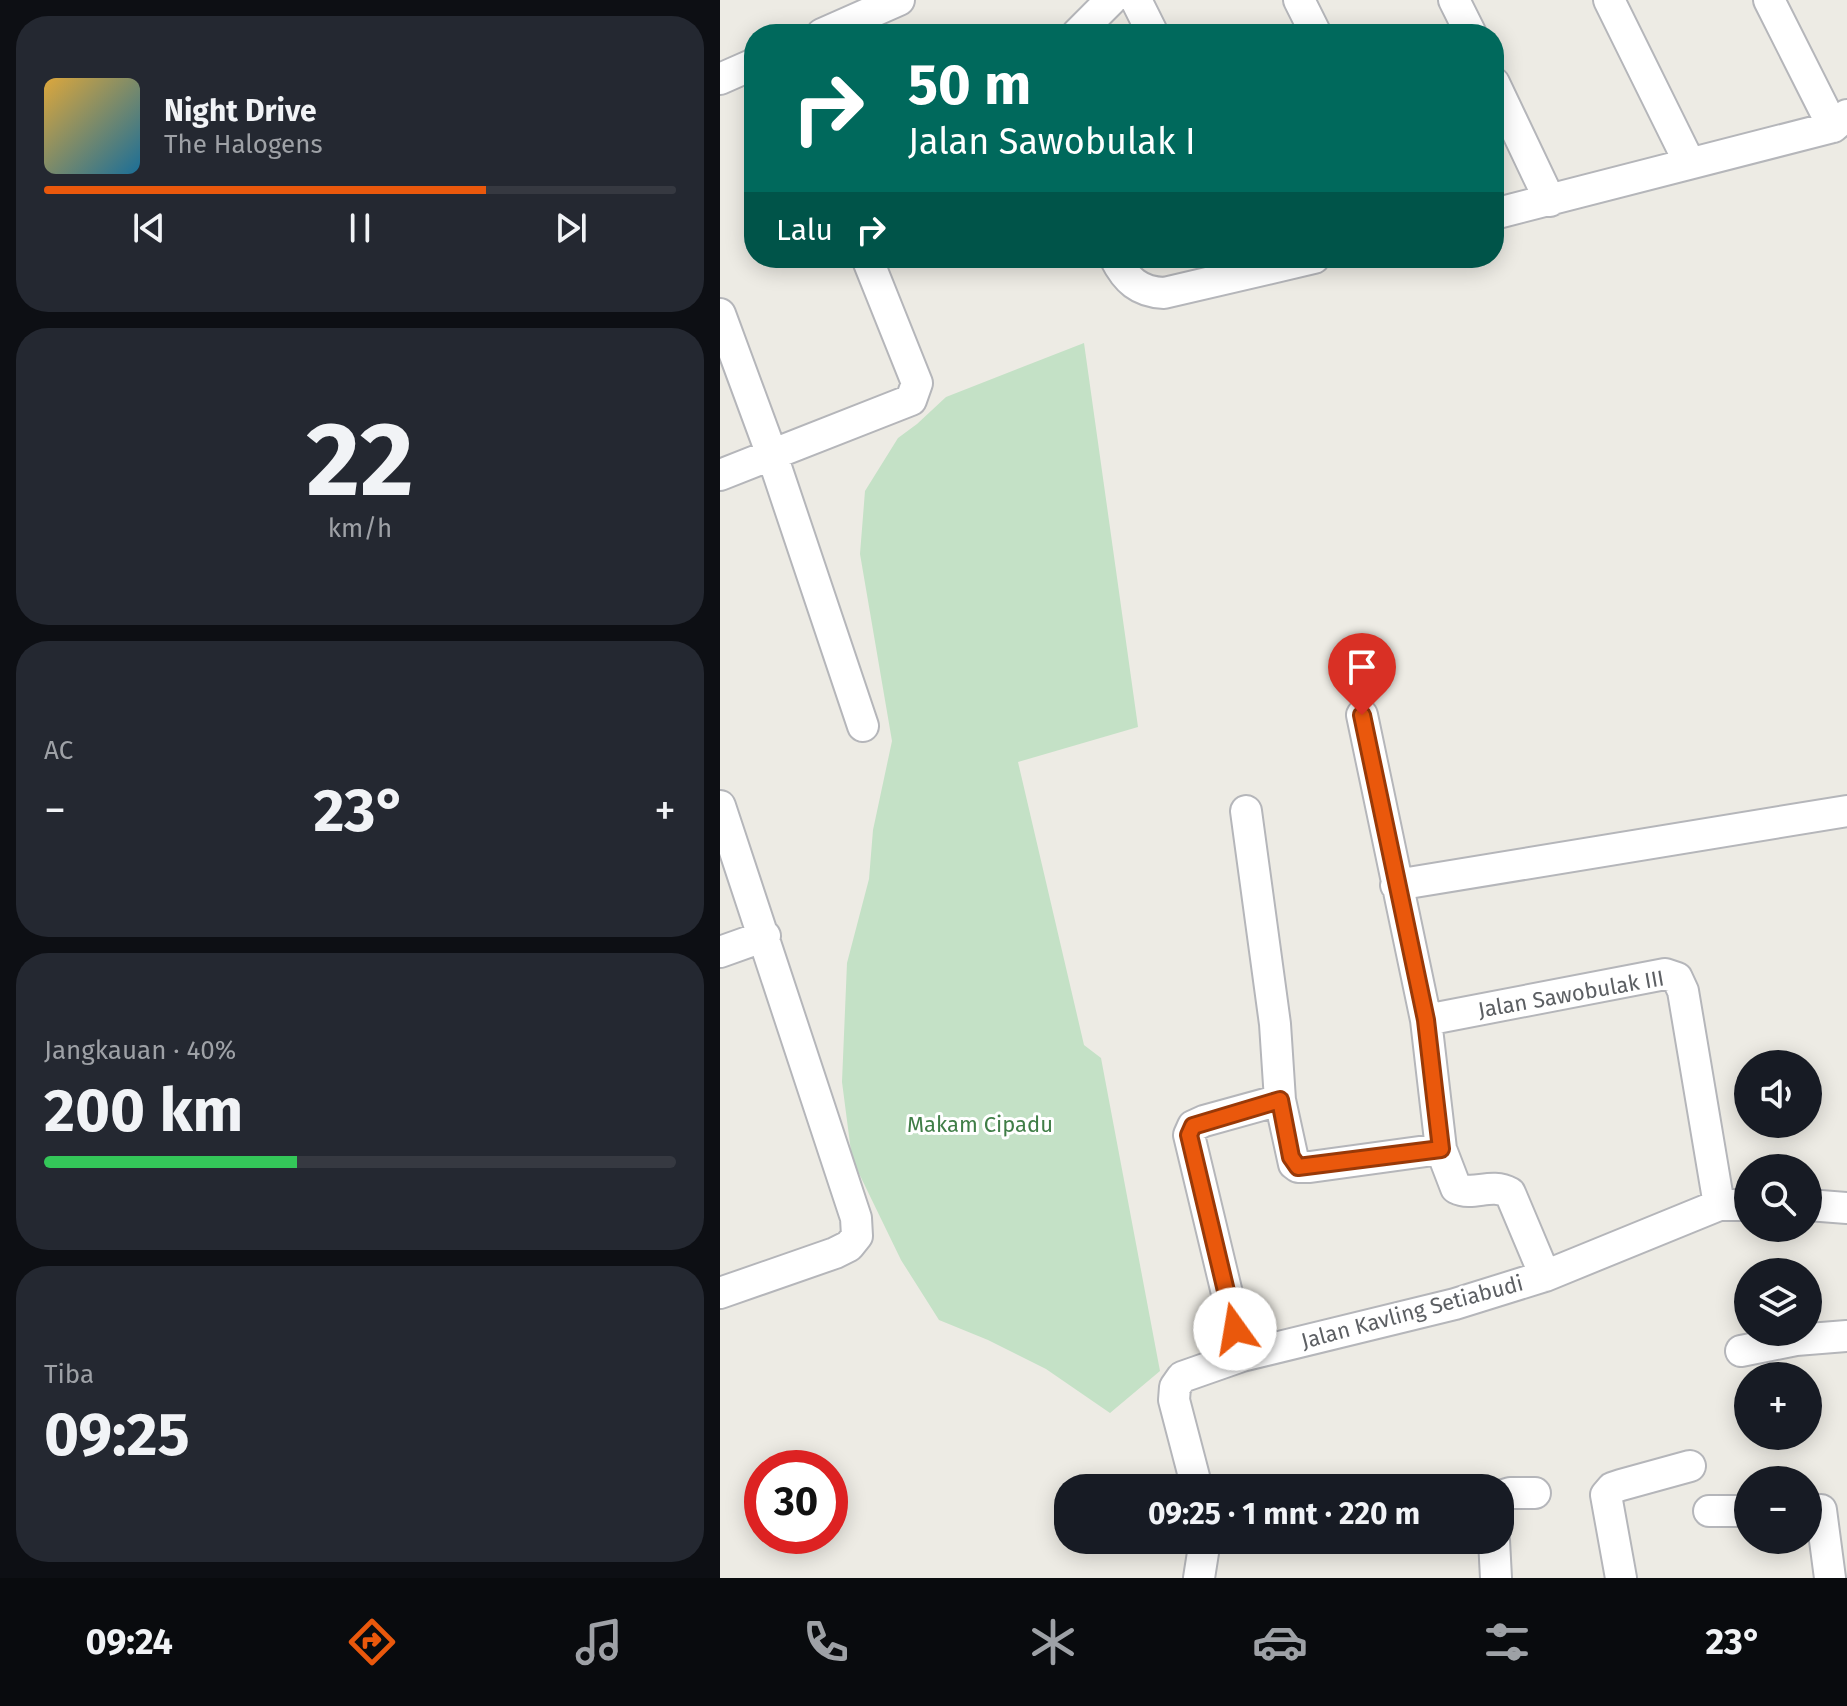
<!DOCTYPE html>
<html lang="id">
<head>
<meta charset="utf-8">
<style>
  body { margin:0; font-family:"Fira Sans",sans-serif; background:#242831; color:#f1f3f6; height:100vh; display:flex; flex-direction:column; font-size:30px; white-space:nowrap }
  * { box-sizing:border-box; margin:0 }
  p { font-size:26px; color:#9ea1a6 }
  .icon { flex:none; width:44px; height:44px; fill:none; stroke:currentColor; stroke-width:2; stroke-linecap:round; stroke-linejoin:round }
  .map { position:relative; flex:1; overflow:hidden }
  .side { display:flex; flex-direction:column; gap:16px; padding:16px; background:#0d0f14; width:720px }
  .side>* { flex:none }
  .top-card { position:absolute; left:24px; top:24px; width:760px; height:244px; border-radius:32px; box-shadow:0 4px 20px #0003; background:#00695c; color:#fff; overflow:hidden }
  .tools { position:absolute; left:1014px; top:1050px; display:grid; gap:16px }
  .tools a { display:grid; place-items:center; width:88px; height:88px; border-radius:50%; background:#171b24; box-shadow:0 4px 20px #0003; font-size:40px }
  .speed { position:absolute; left:24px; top:1450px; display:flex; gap:16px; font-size:40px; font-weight:700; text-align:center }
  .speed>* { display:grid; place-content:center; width:104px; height:104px; border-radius:50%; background:#171b24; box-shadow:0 4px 20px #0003; line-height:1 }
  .speed .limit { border:12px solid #d22; background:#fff; color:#111 }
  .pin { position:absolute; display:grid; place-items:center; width:68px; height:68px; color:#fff; margin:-82px -34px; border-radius:50% 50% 50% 0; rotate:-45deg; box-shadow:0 0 8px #0007 }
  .pin .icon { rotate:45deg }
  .me { position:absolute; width:88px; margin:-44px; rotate:347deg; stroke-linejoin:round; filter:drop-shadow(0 0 6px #0008) }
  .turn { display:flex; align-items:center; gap:28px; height:168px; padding:0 32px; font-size:36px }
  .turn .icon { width:104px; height:104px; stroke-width:2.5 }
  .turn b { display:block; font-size:56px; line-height:68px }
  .then { display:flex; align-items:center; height:76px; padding:0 32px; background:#0003; gap:16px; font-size:30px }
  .big { font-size:60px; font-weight:700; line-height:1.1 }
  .side .tile { flex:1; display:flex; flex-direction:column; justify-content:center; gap:12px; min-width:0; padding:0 28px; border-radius:32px; background:#242831 }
  .side .dial { align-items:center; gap:0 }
  .dial b { font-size:104px; line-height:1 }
  .song { display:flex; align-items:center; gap:24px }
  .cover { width:96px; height:96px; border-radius:12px; background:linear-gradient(135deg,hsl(40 70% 55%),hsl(200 70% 35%)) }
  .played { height:8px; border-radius:4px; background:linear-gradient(90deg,#ea580c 70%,#363941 70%) }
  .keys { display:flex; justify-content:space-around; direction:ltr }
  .heat { display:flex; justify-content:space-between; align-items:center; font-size:44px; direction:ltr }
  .charge { height:12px; border-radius:6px; background:linear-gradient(90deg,#34c759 40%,#363941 0) }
  .trip { position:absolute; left:334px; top:1474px; width:460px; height:80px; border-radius:32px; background:#171b24; box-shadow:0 4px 20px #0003; font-weight:700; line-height:80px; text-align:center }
  .tab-bar { display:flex; height:128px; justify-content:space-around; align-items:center; background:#090b0e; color:#9ea1a6 }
  .tab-bar .icon { width:56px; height:56px }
  .tab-bar .active { color:#ea580c }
  .tab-bar b { font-size:36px; color:#f1f3f6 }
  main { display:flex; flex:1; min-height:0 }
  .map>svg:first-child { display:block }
</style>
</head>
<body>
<main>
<section class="side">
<div class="tile">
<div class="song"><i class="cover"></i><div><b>Night Drive</b><p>The Halogens</p></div></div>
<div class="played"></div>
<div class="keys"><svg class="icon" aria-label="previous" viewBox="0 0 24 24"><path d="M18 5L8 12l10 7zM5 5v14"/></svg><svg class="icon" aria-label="pause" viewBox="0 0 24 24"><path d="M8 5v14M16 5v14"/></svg><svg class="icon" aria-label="next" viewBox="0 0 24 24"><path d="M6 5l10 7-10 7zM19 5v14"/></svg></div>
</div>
<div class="tile dial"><b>22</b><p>km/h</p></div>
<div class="tile"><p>AC</p>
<div class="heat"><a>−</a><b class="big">23°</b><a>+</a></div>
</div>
<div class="tile"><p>Jangkauan · 40%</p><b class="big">200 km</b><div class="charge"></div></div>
<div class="tile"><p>Tiba</p><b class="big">09:25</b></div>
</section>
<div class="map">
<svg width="1127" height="1578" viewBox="0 0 1127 1578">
  <rect width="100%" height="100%" fill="#edebe4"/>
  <path fill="#c4e1c6" d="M 364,343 L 418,727 L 298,762 L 364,1045 L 381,1058 L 440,1371 L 390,1413 L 326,1369 L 268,1340 L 219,1320 L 181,1260 L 132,1159 L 122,1082 L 127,963 L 149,879 L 153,830 L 172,741 L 140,554 L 145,491 L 178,438 L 197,424 L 226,397 Z"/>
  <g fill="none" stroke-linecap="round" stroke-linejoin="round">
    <g stroke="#b5b6ba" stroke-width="34">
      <path id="minor" d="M 416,0 L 433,34
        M 579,0 L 596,34
        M 734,0 L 751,34
        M 889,0 L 969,162
        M 1049,0 L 1113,127
        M 102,34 L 179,0
        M 357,34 L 391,0
        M 0,79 L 34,64
        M 774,83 L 830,201
        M 774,214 L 1113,127 L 1127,115
        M 395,258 C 406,280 419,292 444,293 L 594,258
        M 0,314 L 52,455 L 143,726
        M 0,475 L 191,400 L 197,383 L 147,258
        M 642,715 L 706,1020 L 721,1149 L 736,1188 C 754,1197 770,1182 790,1193 L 825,1276
        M 0,806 L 136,1218 L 137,1236 L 129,1246 L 115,1253 L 0,1293
        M 526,811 L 555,1024 L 560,1100 L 574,1164 L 578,1167 L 590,1167 L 721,1149
        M 676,885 L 1127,811
        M 0,952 L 45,936
        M 706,1020 L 945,974 L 957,978 L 963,991 L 999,1205
        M 1088,1205 L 1127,1208
        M 1021,1351 L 1076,1340 L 1127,1336
        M 522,1356 L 469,1135 L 473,1126 L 484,1121 L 560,1100
        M 477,1488 L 454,1400 L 455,1387 L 462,1377 L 522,1356 L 735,1304 L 825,1276 L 999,1205 L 1028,1205
        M 780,1496 L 790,1493 L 815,1493
        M 1101,1510 L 1110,1578
        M 989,1511 L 1028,1511
        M 774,1540 L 776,1578
        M 479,1578 L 485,1540
        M 901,1578 L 886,1495 L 892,1488 L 901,1485 L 970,1466"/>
    </g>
    <use href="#minor" stroke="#fff" stroke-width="30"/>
  </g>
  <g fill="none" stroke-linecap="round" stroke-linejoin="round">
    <g stroke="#983908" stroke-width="20">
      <path id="route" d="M 515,1329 L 469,1135 L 473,1126 L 560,1100 L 571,1157 L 578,1167 L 721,1149 L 706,1020 L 642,715"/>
    </g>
    <use href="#route" stroke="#ea580c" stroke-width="14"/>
  </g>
  <g text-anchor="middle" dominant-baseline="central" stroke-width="6" stroke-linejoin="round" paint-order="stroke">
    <g font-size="22" fill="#5c5f63" stroke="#fff">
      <text transform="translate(851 994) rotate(-10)">Jalan Sawobulak III</text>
      <text transform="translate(692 1312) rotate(-15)">Jalan Kavling Setiabudi</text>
    </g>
    <g font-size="22" fill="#407e47" stroke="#fff">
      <text x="260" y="1124">Makam Cipadu</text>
    </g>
  </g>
</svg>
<div class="tools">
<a><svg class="icon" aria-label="sound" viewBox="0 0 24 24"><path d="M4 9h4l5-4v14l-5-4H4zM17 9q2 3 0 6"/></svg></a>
<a><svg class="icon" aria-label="search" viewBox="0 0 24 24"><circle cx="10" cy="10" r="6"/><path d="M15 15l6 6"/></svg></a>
<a><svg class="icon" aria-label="layers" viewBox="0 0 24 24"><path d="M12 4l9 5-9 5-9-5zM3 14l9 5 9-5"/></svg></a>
<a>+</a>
<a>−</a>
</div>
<div class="speed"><div class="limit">30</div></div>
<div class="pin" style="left:642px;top:715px;background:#d93025"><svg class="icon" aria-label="arrive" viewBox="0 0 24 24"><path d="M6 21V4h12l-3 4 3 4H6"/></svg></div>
<svg class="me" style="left:515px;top:1329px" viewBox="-20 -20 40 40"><circle r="19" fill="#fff"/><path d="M0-13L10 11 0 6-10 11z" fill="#ea580c"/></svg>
<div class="trip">09:25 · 1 mnt · 220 m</div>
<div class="top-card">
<div class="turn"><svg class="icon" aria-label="right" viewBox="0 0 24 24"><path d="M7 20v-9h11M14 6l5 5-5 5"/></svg><div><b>50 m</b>Jalan Sawobulak I</div></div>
<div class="then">Lalu<svg class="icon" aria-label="right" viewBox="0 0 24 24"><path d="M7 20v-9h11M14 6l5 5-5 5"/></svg></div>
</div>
</div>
</main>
<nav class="tab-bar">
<b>09:24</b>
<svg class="icon active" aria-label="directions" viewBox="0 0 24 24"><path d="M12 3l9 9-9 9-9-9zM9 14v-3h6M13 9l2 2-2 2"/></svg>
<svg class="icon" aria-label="music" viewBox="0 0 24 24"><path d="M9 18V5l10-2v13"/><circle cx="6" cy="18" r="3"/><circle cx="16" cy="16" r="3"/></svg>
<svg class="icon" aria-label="phone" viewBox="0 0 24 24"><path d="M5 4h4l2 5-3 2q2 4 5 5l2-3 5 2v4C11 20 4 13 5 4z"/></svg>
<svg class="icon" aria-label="climate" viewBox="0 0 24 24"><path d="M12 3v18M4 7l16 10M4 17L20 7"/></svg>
<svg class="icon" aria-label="car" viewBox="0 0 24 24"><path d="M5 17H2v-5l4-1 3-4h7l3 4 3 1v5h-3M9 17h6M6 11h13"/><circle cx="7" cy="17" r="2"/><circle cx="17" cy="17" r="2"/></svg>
<svg class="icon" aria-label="filters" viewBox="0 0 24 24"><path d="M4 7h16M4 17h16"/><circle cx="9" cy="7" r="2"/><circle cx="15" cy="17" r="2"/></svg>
<b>23°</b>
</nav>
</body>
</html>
